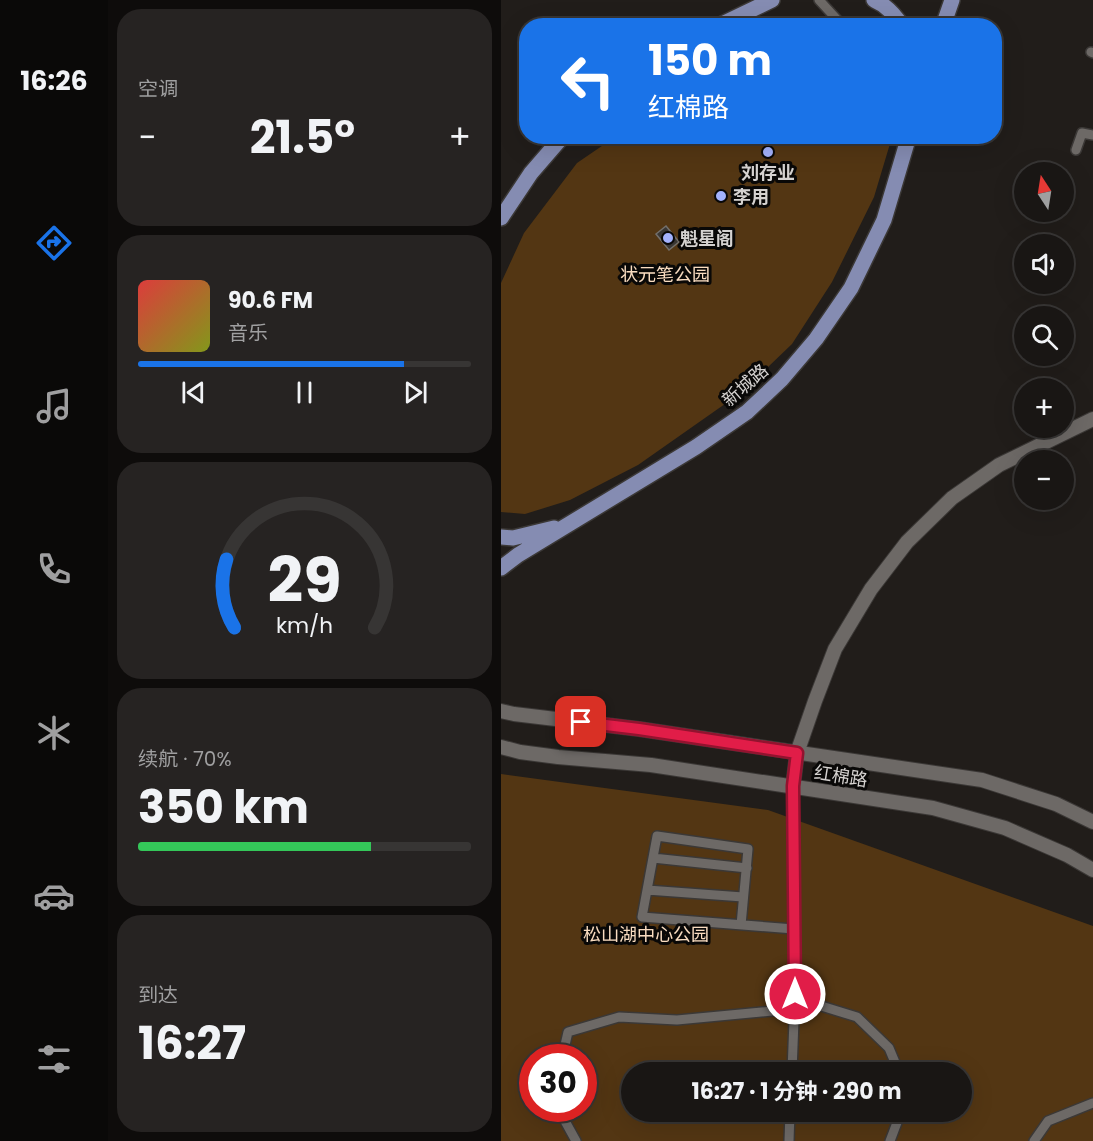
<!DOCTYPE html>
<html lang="zh">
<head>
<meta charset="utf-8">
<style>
  body { margin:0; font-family:Poppins,"Noto Sans SC",sans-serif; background:#262322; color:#f1f3f6; height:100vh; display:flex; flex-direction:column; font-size:22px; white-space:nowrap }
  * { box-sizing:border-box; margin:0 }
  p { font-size:20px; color:#9f9fa0 }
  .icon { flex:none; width:33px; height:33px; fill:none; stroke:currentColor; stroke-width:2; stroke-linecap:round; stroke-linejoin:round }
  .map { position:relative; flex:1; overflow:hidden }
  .drawer { display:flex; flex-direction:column; gap:9px; padding:9px; background:#0e0c0b; width:393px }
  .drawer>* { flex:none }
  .top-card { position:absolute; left:18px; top:18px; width:483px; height:126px; border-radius:24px; box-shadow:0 6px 24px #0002,0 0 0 2px #373534; background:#1a73e8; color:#fff; overflow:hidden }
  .needle { width:39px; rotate:348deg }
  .buttons { position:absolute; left:513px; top:162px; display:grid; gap:12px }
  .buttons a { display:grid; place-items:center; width:60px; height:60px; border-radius:50%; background:#191614; box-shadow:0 6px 24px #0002,0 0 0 2px #373534; font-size:30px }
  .speed { position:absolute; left:18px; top:1044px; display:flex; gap:12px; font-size:30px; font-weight:700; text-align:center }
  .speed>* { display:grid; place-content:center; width:78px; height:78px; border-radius:50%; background:#191614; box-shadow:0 6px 24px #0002,0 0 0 2px #373534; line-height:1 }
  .speed .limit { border:9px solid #d22; background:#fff; color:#111 }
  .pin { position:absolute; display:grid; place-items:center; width:51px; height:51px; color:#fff; margin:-26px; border-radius:12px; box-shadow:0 3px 9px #0006 }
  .me { position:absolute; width:66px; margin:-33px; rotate:0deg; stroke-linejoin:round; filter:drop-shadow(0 0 4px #0008) }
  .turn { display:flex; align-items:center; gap:21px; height:126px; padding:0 30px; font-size:27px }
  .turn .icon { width:78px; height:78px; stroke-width:2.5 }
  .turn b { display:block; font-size:42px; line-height:51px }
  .big { font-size:45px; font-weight:700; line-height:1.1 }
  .drawer .widget { flex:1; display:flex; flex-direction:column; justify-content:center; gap:9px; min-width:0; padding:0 21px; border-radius:24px; background:#262322 }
  .drawer .dial { align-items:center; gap:0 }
  .dial svg { height:156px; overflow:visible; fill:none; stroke:#373534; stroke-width:7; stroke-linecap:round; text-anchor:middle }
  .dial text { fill:#f1f3f6; stroke:none }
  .song { display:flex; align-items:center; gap:18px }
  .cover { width:72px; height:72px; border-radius:9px; background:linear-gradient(135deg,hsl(0 70% 55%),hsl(70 70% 35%)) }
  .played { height:6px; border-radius:3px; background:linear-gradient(90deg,#1a73e8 80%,#373534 80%) }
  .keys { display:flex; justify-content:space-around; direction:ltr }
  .heat { display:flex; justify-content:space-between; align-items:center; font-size:33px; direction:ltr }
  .charge { height:9px; border-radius:4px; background:linear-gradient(90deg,#34c759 70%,#373534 0) }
  .trip { position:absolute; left:120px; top:1062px; width:351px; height:60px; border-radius:30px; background:#191614; box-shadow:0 6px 24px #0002,0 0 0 2px #373534; font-weight:700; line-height:60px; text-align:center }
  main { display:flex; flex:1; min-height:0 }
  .menu { display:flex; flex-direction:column; width:108px; justify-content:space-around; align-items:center; background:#0a0908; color:#9f9fa0 }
  .menu .icon { width:42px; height:42px }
  .menu .active { color:#1a73e8 }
  .menu b { font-size:27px; color:#f1f3f6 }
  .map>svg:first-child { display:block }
</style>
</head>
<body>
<main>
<nav class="menu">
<b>16:26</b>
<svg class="icon active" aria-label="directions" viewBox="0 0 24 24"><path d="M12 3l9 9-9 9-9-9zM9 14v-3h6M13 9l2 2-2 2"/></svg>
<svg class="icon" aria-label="music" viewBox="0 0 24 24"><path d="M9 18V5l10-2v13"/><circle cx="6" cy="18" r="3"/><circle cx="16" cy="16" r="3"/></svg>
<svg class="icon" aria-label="phone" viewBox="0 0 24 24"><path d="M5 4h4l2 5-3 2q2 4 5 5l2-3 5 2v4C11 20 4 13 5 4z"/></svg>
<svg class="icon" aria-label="climate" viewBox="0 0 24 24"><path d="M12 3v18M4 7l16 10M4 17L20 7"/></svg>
<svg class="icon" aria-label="car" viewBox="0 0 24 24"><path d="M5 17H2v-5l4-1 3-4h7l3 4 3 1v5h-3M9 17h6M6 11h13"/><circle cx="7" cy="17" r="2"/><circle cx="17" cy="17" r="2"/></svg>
<svg class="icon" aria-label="filters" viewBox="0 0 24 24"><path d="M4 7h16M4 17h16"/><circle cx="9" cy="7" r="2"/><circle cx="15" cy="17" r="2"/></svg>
</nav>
<section class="drawer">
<div class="widget"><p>空调</p>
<div class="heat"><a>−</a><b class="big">21.5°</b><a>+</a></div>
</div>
<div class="widget">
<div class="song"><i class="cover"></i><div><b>90.6 FM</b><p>音乐</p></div></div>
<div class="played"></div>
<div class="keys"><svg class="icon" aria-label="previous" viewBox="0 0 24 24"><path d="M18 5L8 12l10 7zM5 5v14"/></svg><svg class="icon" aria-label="pause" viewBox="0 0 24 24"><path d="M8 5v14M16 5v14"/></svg><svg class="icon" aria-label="next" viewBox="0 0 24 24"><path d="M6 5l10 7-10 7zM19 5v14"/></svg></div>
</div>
<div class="widget dial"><svg viewBox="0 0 100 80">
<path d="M14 69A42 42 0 1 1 86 69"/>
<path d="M14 69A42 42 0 0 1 10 34" stroke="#1a73e8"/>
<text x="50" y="56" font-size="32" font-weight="700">29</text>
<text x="50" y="72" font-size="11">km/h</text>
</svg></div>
<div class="widget"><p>续航 · 70%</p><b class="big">350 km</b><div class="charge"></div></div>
<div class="widget"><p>到达</p><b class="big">16:27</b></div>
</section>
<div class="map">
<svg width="592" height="1141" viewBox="0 0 592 1141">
  <rect width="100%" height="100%" fill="#211d1a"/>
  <path fill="#533613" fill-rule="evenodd" d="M 342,17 L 374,25 L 311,26 Z
    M 114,137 L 391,137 L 373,197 L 331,282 L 291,344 L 241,392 L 137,465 L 69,500 L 24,514 L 0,512 L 0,283 L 23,233 L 76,163 Z
    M 0,774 L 267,810 L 592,926 L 592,1141 L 0,1141 ZM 32,1058 L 82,1058 L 82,1108 L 32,1108 ZM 130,1072 L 460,1072 L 460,1112 L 130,1112 Z"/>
  <path fill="#393633" stroke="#736f6b" stroke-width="1.5" d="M 165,226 L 178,242 L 168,250 L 155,234 Z"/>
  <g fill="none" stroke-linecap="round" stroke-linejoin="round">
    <g stroke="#3b3836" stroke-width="12">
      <path id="street" d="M 318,0 L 342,26
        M 590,52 L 592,53
        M 575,150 L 581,133 L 592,135
        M 152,858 L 246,868
        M 146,890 L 242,897
        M 240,925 L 247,849 L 156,836 L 141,917 L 293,929
        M 61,1058 L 67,1032 L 118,1017 L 176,1020 L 293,1009 L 317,1005 L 356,1017 L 388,1048 L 398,1072
        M 291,1072 L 294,994 L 292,786
        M 59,1108 L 59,1112 L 75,1141
        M 288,1141 L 289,1112
        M 389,1141 L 400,1112
        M 533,1141 L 547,1121 L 592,1103"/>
    </g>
    <g stroke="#3b3836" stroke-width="16">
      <path id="secondary" d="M 0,711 L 13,714 L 138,729 L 481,780 L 555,804 L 592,822
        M 0,747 L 19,752 L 57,757 L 150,765 L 432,808 L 504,828 L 566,855 L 592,870
        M 292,786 L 296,753 L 314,701 L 334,649 L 370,589 L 406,542 L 451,498 L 498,465 L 592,419"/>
    </g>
    <g stroke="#3b3836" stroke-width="18">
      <path id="primary" d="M 373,0 C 385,5 394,15 401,26
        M 217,26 L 271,0
        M 442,26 L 451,0
        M 0,218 L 30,173 L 62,136
        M 0,537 L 12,538 L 53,528
        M 0,568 L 17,555 L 195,447 L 246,412 L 281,379 L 315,339 L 350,288 L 383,220 L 408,136"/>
    </g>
    <use href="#street" stroke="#6d6966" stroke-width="9"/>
    <use href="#secondary" stroke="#6d6966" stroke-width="14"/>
    <use href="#primary" stroke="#858cb2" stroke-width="15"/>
  </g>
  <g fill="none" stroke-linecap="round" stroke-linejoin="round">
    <g stroke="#92132f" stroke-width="15">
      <path id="route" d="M 80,722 L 138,729 L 296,753 L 292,786 L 294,994"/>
    </g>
    <use href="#route" stroke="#e11d48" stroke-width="10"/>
  </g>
  <g fill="#a3b2fd" stroke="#090807" stroke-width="2">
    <circle cx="267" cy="152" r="6"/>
    <circle cx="220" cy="196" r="6"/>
    <circle cx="167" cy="238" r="6"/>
  </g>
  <g text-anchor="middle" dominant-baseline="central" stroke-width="6" stroke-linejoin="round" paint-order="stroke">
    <g font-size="18" font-weight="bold" fill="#d5d2d0" stroke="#090807" text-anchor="start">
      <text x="267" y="172" text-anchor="middle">刘存业</text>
      <text x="232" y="196">李用</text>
      <text x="179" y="238">魁星阁</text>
    </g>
    <g font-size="18" fill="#f9dcc0" stroke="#090807">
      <text x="164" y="274">状元笔公园</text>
      <text x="145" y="934">松山湖中心公园</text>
    </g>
    <g font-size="18" fill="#d5d2d0" stroke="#090807">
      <text transform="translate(244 385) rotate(-41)">新城路</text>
      <text transform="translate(340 776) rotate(9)">红棉路</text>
    </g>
  </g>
</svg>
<div class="buttons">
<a><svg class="needle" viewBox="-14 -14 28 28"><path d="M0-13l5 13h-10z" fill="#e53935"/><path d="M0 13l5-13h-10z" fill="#9f9fa0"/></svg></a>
<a><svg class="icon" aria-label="sound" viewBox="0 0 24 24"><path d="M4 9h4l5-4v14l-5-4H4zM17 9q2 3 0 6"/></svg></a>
<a><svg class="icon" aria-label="search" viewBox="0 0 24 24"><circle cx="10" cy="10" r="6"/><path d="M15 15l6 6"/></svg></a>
<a>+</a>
<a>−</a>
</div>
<div class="speed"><div class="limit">30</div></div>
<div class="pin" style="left:80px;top:722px;background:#d93025"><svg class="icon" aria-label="arrive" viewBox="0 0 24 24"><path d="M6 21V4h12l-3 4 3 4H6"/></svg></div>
<svg class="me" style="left:294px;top:994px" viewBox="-20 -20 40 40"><circle r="17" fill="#e11d48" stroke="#fff" stroke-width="3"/><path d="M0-11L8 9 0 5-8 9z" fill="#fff"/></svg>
<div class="trip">16:27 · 1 分钟 · 290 m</div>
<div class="top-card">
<div class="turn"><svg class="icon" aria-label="left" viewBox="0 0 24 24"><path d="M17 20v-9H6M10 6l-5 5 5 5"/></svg><div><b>150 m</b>红棉路</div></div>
</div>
</div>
</main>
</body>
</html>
